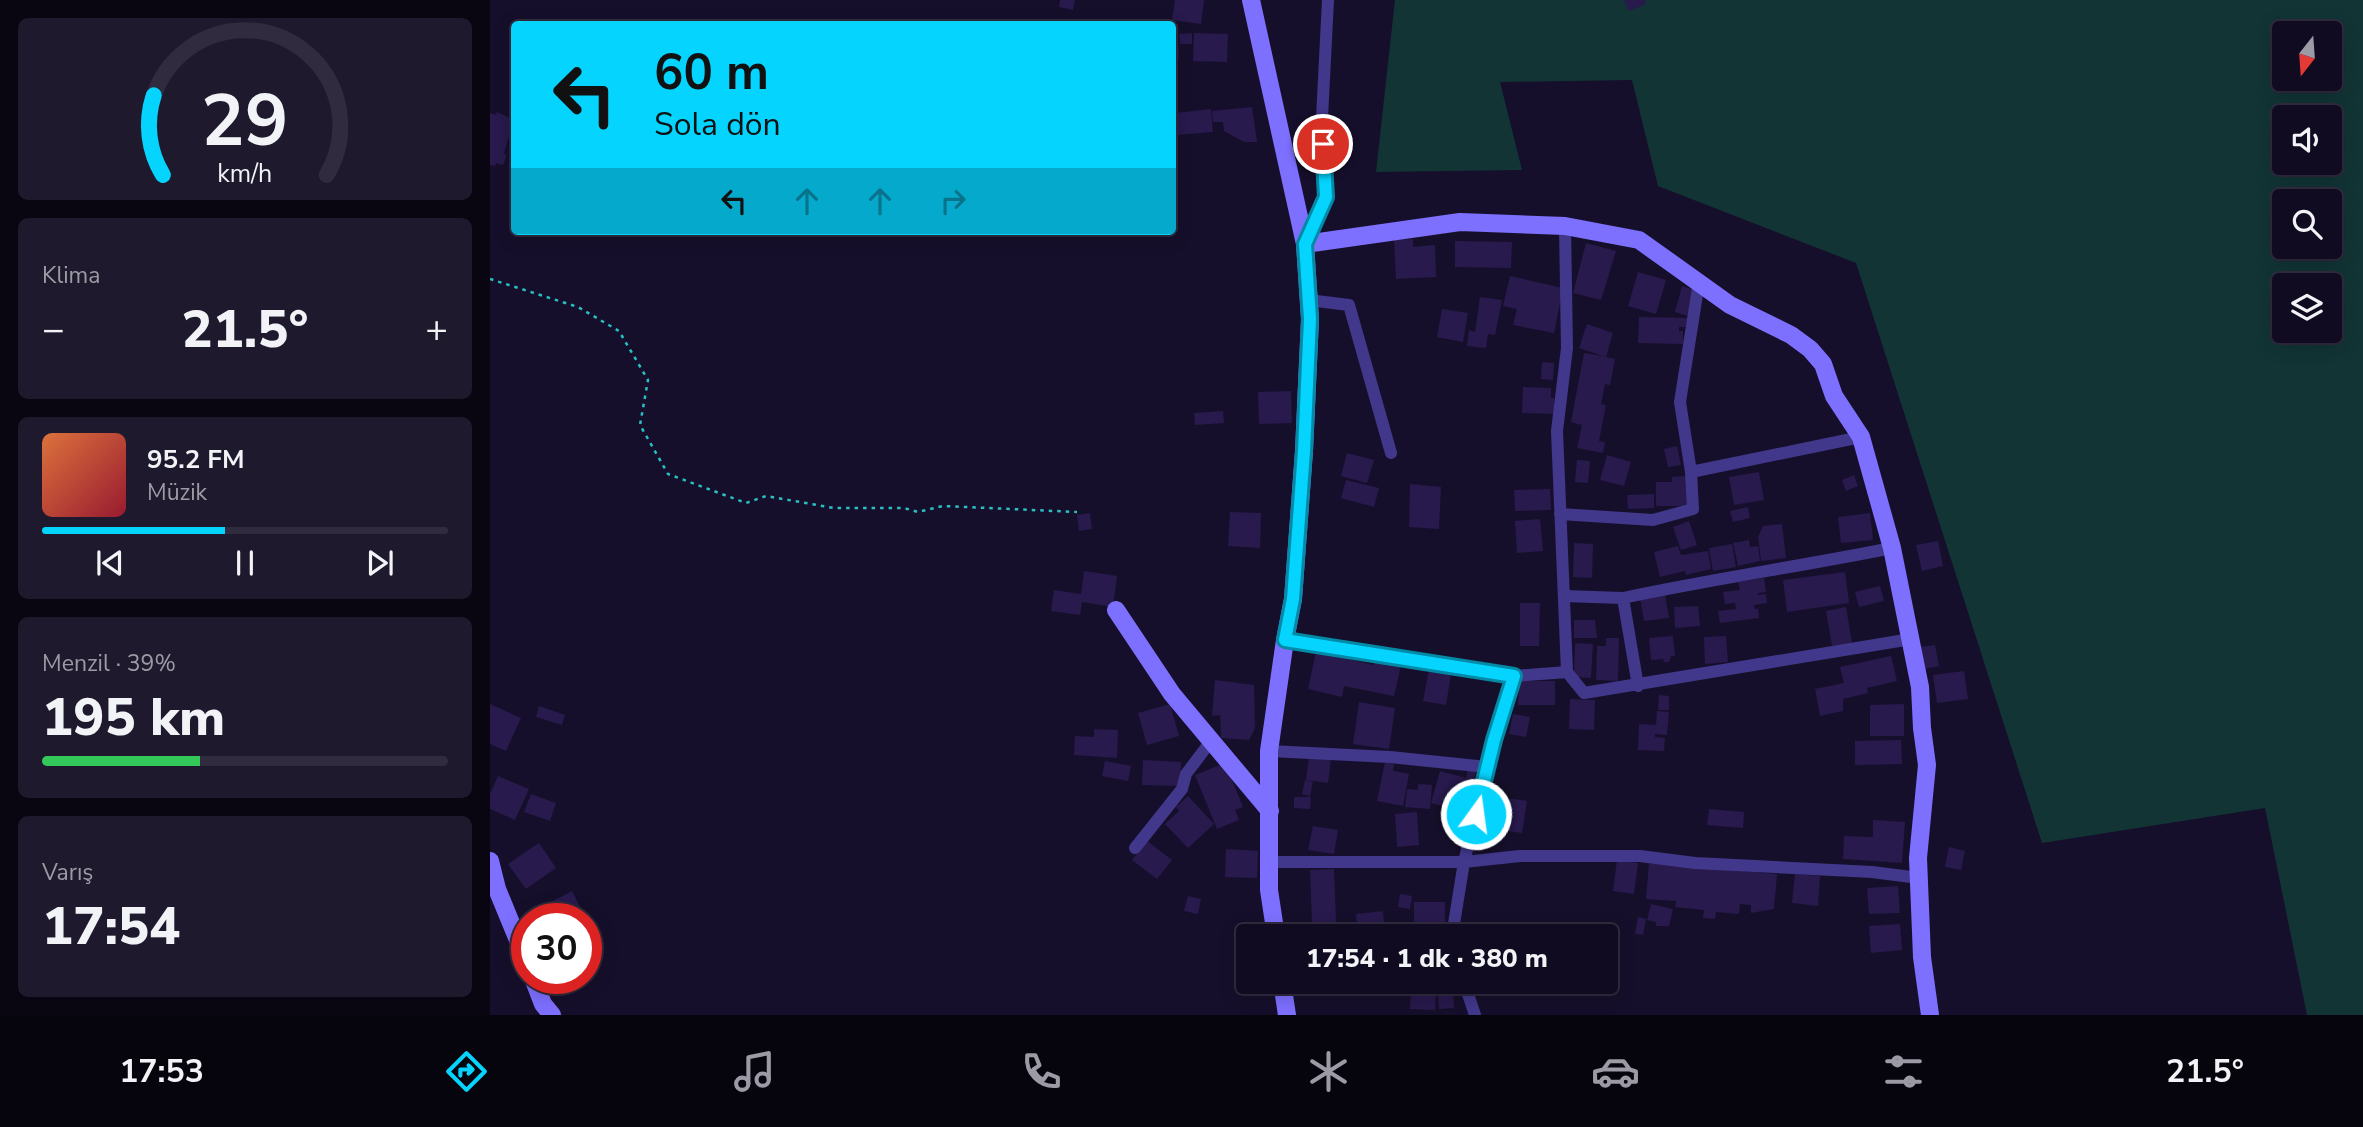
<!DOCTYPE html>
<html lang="tr">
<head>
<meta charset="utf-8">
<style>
  body { margin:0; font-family:"Nunito Sans",sans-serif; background:#1e192d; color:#f1f3f6; height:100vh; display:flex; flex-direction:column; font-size:26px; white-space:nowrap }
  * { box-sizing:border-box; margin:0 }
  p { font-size:23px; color:#9c9ba5 }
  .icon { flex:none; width:38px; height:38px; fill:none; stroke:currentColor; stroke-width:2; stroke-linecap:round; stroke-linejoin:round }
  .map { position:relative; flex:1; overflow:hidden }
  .sheet { display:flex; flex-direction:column; gap:18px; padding:18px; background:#090612; width:490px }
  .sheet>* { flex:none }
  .top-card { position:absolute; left:21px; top:21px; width:665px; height:214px; border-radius:7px; box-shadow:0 4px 18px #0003,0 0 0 2px #302b3e; background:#05d4ff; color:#111; overflow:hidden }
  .needle { width:46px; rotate:197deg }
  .tools { position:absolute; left:1782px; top:21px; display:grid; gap:14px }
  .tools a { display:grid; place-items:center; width:70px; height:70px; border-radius:7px; background:#100b20; box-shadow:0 4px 18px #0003,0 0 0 2px #302b3e; font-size:35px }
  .speed { position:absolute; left:21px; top:903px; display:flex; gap:14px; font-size:35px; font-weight:700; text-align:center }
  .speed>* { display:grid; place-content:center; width:91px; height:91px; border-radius:50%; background:#100b20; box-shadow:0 4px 18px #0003,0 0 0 2px #302b3e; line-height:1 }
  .speed .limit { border:10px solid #d22; background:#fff; color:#111 }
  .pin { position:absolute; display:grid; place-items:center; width:60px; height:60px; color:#fff; margin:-30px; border:4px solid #fff; border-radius:50%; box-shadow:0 2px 7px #0007 }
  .me { position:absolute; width:77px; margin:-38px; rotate:14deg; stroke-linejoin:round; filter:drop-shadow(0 0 5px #0008) }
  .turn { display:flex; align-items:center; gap:24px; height:147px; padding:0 28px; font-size:32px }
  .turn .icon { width:91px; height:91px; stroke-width:2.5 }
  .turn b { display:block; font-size:49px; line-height:60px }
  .lanes { display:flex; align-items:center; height:66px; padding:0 28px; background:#0003; justify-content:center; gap:35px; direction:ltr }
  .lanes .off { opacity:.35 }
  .big { font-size:52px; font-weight:800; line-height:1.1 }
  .sheet .tile { flex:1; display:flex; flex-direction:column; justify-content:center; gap:10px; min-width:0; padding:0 24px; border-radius:10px; background:#1e192d }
  .sheet .dial { align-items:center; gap:0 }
  .dial svg { height:182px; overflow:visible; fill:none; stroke:#302b3e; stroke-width:7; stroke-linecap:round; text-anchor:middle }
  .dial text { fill:#f1f3f6; stroke:none }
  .song { display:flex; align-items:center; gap:21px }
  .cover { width:84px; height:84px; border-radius:10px; background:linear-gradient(135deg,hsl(20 70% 55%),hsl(350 70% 35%)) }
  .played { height:7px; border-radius:4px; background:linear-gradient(90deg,#05d4ff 45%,#302b3e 45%) }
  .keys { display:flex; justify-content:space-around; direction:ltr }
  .heat { display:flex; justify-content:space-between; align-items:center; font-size:38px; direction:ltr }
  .charge { height:10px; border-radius:5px; background:linear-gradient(90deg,#34c759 39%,#302b3e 0) }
  .trip { position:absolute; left:746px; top:924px; width:382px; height:70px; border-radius:7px; background:#100b20; box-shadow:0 4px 18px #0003,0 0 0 2px #302b3e; font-weight:800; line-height:70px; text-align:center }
  .tab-bar { display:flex; height:112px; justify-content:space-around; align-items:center; background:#06040d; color:#9c9ba5 }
  .tab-bar .icon { width:49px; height:49px }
  .tab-bar .active { color:#05d4ff }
  .tab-bar b { font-size:32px; color:#f1f3f6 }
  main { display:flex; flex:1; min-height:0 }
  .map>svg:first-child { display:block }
</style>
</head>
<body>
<main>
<section class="sheet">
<div class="tile dial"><svg viewBox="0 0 100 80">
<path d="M14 69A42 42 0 1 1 86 69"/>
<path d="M14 69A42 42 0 0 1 10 34" stroke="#05d4ff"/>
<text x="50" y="56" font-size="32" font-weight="700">29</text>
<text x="50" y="72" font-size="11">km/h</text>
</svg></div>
<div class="tile"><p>Klima</p>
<div class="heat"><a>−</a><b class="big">21.5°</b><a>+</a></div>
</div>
<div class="tile">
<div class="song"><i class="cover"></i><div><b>95.2 FM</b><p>Müzik</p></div></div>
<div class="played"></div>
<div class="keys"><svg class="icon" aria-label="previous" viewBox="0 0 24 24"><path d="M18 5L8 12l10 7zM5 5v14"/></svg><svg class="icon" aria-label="pause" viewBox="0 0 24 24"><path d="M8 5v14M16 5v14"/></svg><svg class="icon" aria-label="next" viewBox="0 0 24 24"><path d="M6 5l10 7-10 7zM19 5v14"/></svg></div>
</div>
<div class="tile"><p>Menzil · 39%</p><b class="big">195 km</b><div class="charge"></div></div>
<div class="tile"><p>Varış</p><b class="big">17:54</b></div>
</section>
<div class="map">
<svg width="1873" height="1015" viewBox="0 0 1873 1015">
  <rect width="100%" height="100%" fill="#160f2b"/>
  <path fill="#123435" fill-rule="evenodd" d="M 905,0 L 1873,0 L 1873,1015 L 1817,1015 L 1775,808 L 1552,843 L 1366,263 L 1168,186 L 1142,80 L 1010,82 L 1032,170 L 886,172 ZM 1794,33 L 1839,33 L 1839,79 L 1794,79 ZM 1794,117 L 1839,117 L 1839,163 L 1794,163 ZM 1794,201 L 1839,201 L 1839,247 L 1794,247 ZM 1794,285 L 1839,285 L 1839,331 L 1794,331 Z"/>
  <path fill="#281a4d" d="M 570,0 L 585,0 L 583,10 L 569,7 Z
    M 685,0 L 714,0 L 711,24 L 682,20 Z
    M 1134,0 L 1155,0 L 1156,4 L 1139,11 Z
    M 702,33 L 702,44 L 690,44 L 689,34 Z
    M 704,33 L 738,34 L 737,62 L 703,61 Z
    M 682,34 L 688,34 L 689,59 L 682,59 Z
    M 762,107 L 767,142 L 754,142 L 734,131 L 733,122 L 723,122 L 722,111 Z
    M 721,109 L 723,132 L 687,135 L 685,113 Z
    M 7,112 L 24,120 L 24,128 L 23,133 L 20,132 L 14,154 L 17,155 L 13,165 L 6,163 L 5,166 L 0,165 L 0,113 L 6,115 Z
    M 923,239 L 923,247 L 945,245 L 946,277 L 906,279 L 904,240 Z
    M 965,241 L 1022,242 L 1021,268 L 965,267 Z
    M 1096,243 L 1126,251 L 1111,300 L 1083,293 Z
    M 1148,272 L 1176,280 L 1166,314 L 1138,306 Z
    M 1020,276 L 1073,288 L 1064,333 L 1023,325 L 1027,309 L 1013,306 Z
    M 1192,286 L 1205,290 L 1198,316 L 1185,312 Z
    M 990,297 L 1012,300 L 1005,335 L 998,334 L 996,348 L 977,346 L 979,330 L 985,332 Z
    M 952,309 L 978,313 L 973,342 L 947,337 Z
    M 1149,317 L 1198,318 L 1198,327 L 1189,327 L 1189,331 L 1193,331 L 1193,344 L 1148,343 Z
    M 1097,324 L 1123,333 L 1116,357 L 1125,359 L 1120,385 L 1115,384 L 1111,404 L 1116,405 L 1109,441 L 1115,442 L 1113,453 L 1087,448 L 1092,425 L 1081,422 L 1094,353 L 1113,356 L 1089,348 Z
    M 1052,362 L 1064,363 L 1063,380 L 1051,379 Z
    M 1033,387 L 1061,388 L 1061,398 L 1064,398 L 1064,414 L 1032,413 Z
    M 801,391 L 802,423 L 769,424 L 768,392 Z
    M 733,411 L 734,423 L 705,425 L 704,413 Z
    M 1187,446 L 1191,465 L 1178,467 L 1174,449 Z
    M 857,453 L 884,460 L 877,483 L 851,476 Z
    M 1117,455 L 1141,462 L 1134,486 L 1110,480 Z
    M 1087,460 L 1100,461 L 1098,483 L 1085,482 Z
    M 1269,472 L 1274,500 L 1244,505 L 1239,477 Z
    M 1364,475 L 1368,486 L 1356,491 L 1352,480 Z
    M 1197,476 L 1197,506 L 1166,506 L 1166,482 L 1182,482 L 1182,477 Z
    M 856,480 L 889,488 L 884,507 L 851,498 Z
    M 920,484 L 951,487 L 949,529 L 919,527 Z
    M 1060,489 L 1061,510 L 1025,511 L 1024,490 Z
    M 1164,494 L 1164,508 L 1138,509 L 1137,495 Z
    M 1258,507 L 1260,518 L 1243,522 L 1240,511 Z
    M 740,512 L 771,513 L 770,548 L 738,546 Z
    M 600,513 L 602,529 L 589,531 L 587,515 Z
    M 1380,513 L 1383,540 L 1351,543 L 1348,517 Z
    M 1050,519 L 1053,551 L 1027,553 L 1025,521 Z
    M 1199,521 L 1207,545 L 1191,550 L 1183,527 Z
    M 1292,524 L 1296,558 L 1271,561 L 1268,537 L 1273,526 Z
    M 1259,540 L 1260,547 L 1268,546 L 1270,561 L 1248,566 L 1243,543 Z
    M 1448,541 L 1453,566 L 1432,571 L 1426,545 Z
    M 1084,543 L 1103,544 L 1102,578 L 1083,577 Z
    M 1242,544 L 1246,567 L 1223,571 L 1219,548 Z
    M 1188,546 L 1191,555 L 1218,551 L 1221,569 L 1196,575 L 1195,571 L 1170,577 L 1164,552 Z
    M 594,571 L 627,576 L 623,607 L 592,602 L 590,615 L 561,611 L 564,590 L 591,594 Z
    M 1355,572 L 1359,603 L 1297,612 L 1293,580 Z
    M 1274,578 L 1276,592 L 1268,593 L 1268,595 L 1276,594 L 1277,603 L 1264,605 L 1265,609 L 1268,609 L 1269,618 L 1230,623 L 1228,611 L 1246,609 L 1245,603 L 1235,604 L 1233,592 L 1250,590 L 1248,582 Z
    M 1390,586 L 1394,601 L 1369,607 L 1365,592 Z
    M 1175,595 L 1179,618 L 1154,621 L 1150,598 Z
    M 1030,603 L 1050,603 L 1049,646 L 1030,646 Z
    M 1208,606 L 1210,626 L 1185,628 L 1184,607 Z
    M 1356,607 L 1362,643 L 1342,646 L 1336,611 Z
    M 1084,620 L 1105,620 L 1107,638 L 1084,638 Z
    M 1183,636 L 1185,656 L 1181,656 L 1179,662 L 1173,662 L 1174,659 L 1161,660 L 1159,638 Z
    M 1236,636 L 1238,662 L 1215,664 L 1214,637 Z
    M 1116,638 L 1129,638 L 1128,681 L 1106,680 L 1107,646 L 1116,646 Z
    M 1085,643 L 1103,644 L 1101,678 L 1084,677 Z
    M 1445,645 L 1449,666 L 1434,669 L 1430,647 Z
    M 826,652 L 884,665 L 885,660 L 911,665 L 904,696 L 854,686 L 852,697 L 818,689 Z
    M 1401,656 L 1407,681 L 1377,688 L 1378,693 L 1353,699 L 1353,711 L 1330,716 L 1325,689 L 1354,683 L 1350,667 Z
    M 939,670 L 961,674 L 956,705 L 933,701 Z
    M 1474,671 L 1478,699 L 1447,703 L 1443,675 Z
    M 725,680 L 764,685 L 765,728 L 759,740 L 731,738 L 730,715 L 722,716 Z
    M 1029,681 L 1065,681 L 1065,705 L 1028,705 Z
    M 1169,695 L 1179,696 L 1179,710 L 1168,710 Z
    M 1080,699 L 1105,700 L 1104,730 L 1079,729 Z
    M 869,702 L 905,708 L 899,749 L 863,744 Z
    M 0,704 L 31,718 L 16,751 L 0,744 Z
    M 680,704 L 689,736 L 657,745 L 648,713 Z
    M 1414,704 L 1414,736 L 1380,736 L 1380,705 Z
    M 49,706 L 75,715 L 72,725 L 46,717 Z
    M 1167,711 L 1179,712 L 1177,735 L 1165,734 L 1165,737 L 1175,738 L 1174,751 L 1148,750 L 1149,724 L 1166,725 Z
    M 1023,714 L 1040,717 L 1036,737 L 1019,734 Z
    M 604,729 L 628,730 L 627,758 L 584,755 L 585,736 L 604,737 Z
    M 1411,740 L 1412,764 L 1365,765 L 1365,741 Z
    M 819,757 L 841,759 L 838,783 L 816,780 Z
    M 653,760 L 691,762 L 690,786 L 652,785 Z
    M 615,761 L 641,766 L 638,781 L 612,776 Z
    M 895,762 L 904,764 L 903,771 L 919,774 L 913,806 L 887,801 Z
    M 735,763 L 753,807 L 745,810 L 749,820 L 727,829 L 705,775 Z
    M 978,769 L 986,771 L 982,788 L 974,786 L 968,806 L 975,808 L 973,816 L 962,813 L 963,809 L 941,803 L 950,771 L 976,778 Z
    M 8,776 L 39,789 L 25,820 L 0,809 L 0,794 Z
    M 815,780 L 823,782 L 820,796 L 812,794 Z
    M 928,784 L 942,785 L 940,809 L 915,807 L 917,789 L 928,790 Z
    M 41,794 L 66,803 L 60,821 L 34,812 Z
    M 698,796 L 724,824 L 698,848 L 675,824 L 689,811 L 686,807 Z
    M 804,797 L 821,797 L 820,809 L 804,808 Z
    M 1008,797 L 1037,801 L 1032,833 L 1004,829 Z
    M 1219,809 L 1254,812 L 1253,828 L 1217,825 Z
    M 927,812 L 929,845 L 907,847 L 905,814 Z
    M 1383,820 L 1415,822 L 1412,863 L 1353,859 L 1354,836 L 1383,837 Z
    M 823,826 L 848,830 L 844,854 L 818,850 Z
    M 657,841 L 682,860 L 667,879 L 642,860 Z
    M 49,843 L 66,868 L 36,889 L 18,864 Z
    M 1459,847 L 1475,851 L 1471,870 L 1455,867 Z
    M 736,849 L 768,851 L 767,878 L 735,877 Z
    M 1127,860 L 1148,863 L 1144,894 L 1123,891 Z
    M 1159,863 L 1287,874 L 1284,909 L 1261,913 L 1261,905 L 1250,904 L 1249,914 L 1226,912 L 1225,919 L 1213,918 L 1214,910 L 1185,907 L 1186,901 L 1156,899 Z
    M 844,869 L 846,923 L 822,923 L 820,870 Z
    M 1305,874 L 1330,876 L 1328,906 L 1302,903 Z
    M 1408,886 L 1410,913 L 1379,914 L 1377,888 Z
    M 82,891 L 95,917 L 91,919 L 67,919 L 59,903 Z
    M 910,894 L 922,896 L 920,909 L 908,907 Z
    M 698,896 L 711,899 L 708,914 L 694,911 Z
    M 924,902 L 955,902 L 955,926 L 924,926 Z
    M 1161,904 L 1183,909 L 1179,926 L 1166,926 L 1166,922 L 1157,920 Z
    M 893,911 L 895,936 L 868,936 L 866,914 Z
    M 1148,917 L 1156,919 L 1153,935 L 1145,934 Z
    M 1410,924 L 1412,950 L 1381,953 L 1379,926 Z
    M 947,982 L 962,982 L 964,1008 L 949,1009 Z
    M 927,984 L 946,992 L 945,1010 L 920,1009 L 921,994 L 916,992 L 919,986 L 925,988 Z"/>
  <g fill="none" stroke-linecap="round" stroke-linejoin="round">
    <path stroke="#29c0c2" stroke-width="2.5" stroke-dasharray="3.5 5" stroke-linecap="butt" d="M 0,279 L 88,307 L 129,331 L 158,380 L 150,425 L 178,474 L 256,503 L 276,496 L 344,508 L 414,508 L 428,512 L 453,506 L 587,512"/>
    <path stroke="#41388c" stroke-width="12" d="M 1075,226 L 1077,348 L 1067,431 L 1077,672 L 1024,676 L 1004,740 L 974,862 L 1030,856 L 1150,856 L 1205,863 L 1382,872 L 1429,878
      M 815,243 L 837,197 L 832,118 L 838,0
      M 1209,282 L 1190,402 L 1201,472 L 1371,437
      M 818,300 L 859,305 L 901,453
      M 1070,514 L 1163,520 L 1203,509 L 1201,472
      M 1074,596 L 1133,598
      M 795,640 L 1024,676
      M 1077,672 L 1094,693 L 1421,639
      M 1148,686 L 1133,598 C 1222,579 1312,566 1402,548
      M 779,751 L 900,757 L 997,767
      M 645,848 L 692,789 L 696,774 L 721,741
      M 779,862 L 974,862 L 962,936
      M 974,982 L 985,1015"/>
    <path stroke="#7e70ff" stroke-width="18" d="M 761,0 L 815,244 L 820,319 L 814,451 L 803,599 L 795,640 L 779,751 L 779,890 L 786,936
      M 815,244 L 970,222 L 1075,226 L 1149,240 L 1240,305 L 1301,335 L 1320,349 L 1333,364 L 1344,396 L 1371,437 L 1402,548 L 1430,687 L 1432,728 L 1437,765 L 1428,858 L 1432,957 L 1440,1015
      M 626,610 L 682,694 L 780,811
      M 0,861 L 7,889 L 37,962
      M 43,978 L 53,1004 L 62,1015
      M 792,982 L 797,1015"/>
  </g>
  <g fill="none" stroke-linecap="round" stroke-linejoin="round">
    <g stroke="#038aa6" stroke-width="18">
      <path id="route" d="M 833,144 L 836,197 L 815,244 L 820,319 L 814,451 L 803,599 L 795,640 L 1024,676 L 1004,740 L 986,814"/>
    </g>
    <use href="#route" stroke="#05d4ff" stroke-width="12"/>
  </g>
</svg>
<div class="tools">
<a><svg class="needle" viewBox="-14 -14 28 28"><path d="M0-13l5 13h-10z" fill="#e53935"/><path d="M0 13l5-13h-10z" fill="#9c9ba5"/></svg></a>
<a><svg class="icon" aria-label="sound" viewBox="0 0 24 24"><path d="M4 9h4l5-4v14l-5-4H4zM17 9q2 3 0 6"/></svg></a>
<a><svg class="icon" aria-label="search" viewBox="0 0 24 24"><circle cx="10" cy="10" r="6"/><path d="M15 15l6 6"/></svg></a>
<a><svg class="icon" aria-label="layers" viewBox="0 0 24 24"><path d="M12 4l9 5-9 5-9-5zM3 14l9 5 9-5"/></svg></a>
</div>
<div class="speed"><div class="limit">30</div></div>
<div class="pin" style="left:833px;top:144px;background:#d93025"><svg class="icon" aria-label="arrive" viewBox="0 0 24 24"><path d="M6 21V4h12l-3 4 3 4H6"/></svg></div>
<svg class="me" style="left:986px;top:814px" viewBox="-20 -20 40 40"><circle r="17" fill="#05d4ff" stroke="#fff" stroke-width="3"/><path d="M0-11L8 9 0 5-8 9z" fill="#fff"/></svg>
<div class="trip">17:54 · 1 dk · 380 m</div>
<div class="top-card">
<div class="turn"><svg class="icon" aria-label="left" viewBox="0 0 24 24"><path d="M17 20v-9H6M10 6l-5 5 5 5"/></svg><div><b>60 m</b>Sola dön</div></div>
<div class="lanes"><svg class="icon" aria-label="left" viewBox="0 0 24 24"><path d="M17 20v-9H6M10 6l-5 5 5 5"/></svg><svg class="icon off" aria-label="ahead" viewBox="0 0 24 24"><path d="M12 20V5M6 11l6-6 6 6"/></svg><svg class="icon off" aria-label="ahead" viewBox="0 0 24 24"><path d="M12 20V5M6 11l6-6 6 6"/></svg><svg class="icon off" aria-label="right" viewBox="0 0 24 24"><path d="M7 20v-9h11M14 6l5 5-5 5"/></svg></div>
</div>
</div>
</main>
<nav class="tab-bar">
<b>17:53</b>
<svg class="icon active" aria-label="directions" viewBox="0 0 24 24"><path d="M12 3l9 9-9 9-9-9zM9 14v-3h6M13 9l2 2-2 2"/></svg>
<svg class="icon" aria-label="music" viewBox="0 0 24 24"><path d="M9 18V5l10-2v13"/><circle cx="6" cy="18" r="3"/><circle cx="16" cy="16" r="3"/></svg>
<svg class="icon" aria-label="phone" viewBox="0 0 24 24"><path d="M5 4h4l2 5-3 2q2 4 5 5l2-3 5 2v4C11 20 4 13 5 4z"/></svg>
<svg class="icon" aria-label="climate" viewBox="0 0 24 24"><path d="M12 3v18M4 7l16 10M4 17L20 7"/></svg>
<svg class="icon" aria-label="car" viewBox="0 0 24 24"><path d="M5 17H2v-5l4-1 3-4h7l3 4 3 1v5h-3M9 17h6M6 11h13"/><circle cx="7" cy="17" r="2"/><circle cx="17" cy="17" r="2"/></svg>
<svg class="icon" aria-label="filters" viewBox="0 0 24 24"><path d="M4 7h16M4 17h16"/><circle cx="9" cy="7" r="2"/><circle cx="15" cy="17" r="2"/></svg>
<b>21.5°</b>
</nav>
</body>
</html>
